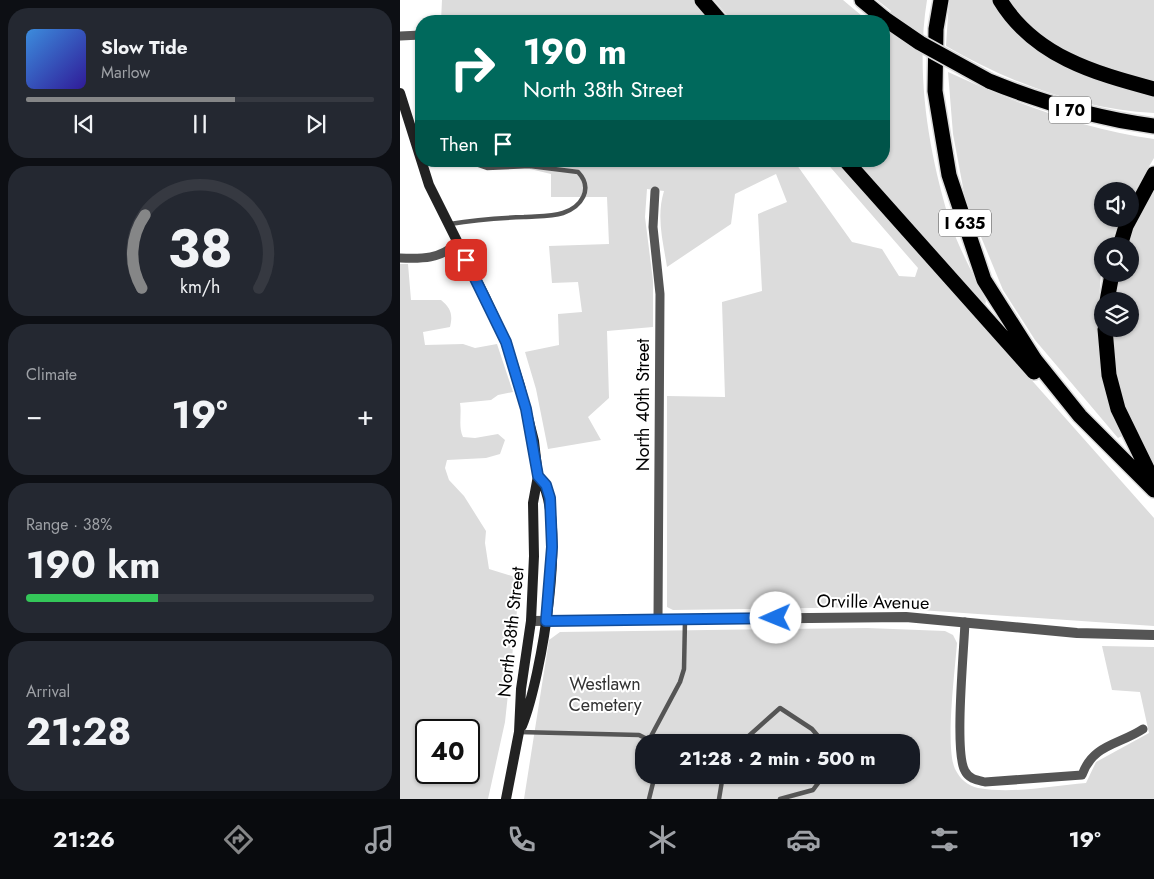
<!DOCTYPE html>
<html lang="en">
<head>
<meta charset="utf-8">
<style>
  body { margin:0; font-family:Jost,sans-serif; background:#242831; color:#f1f3f6; height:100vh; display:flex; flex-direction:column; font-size:19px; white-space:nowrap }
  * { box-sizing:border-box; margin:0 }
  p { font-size:16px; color:#9ea1a6 }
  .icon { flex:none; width:28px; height:28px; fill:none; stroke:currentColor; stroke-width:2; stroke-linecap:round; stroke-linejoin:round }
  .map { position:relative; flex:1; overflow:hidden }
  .panel { display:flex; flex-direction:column; gap:8px; padding:8px; background:#0d0f14; width:400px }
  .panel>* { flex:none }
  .banner { position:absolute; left:15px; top:15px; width:475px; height:152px; border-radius:20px; box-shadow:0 1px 4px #0004; background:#00695c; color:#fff; overflow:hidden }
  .buttons { position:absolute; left:694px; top:182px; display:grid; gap:10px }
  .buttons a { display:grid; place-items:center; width:45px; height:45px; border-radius:50%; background:#171b24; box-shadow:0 1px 4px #0004; font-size:25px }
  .speed { position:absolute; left:15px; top:719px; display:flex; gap:10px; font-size:25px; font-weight:700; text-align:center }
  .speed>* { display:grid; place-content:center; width:65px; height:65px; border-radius:50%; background:#171b24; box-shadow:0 1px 4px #0004; line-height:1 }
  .speed .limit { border:2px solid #111; border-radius:8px; background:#fff; color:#111 }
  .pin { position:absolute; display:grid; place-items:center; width:42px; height:42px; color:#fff; margin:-21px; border-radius:10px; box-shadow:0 2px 8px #0006 }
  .me { position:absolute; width:55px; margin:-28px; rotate:269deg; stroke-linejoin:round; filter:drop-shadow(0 0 4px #0008) }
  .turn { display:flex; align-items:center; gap:18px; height:105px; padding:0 25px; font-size:22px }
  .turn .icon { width:65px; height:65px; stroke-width:2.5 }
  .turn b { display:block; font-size:35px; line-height:42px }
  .then { display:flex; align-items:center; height:48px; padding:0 25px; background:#0003; gap:10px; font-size:19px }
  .big { font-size:38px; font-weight:700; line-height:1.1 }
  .panel .tile { flex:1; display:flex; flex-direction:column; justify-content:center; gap:8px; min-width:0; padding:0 18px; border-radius:20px; background:#242831 }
  .panel .dial { align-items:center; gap:0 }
  .dial svg { height:130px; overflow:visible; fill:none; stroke:#363941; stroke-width:7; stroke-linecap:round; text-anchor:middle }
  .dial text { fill:#f1f3f6; stroke:none }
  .song { display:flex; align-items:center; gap:15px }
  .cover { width:60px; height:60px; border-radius:8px; background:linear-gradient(135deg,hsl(210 70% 55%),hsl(250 70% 35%)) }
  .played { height:5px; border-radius:2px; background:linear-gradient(90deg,#858687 60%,#363941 60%) }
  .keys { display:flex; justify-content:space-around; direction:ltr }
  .heat { display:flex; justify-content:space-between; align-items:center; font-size:28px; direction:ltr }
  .charge { height:8px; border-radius:4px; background:linear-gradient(90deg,#34c759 38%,#363941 0) }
  .trip { position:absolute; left:235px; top:734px; width:285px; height:50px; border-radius:20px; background:#171b24; box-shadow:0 1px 4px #0004; font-weight:700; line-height:50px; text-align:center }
  .dock { display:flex; height:80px; justify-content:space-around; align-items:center; background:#090b0e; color:#9ea1a6 }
  .dock .icon { width:35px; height:35px }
  .dock .current { color:#858687 }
  .dock b { font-size:22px; color:#f1f3f6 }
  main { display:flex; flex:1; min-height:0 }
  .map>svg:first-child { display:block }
</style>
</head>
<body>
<main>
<section class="panel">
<div class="tile">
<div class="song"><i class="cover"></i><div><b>Slow Tide</b><p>Marlow</p></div></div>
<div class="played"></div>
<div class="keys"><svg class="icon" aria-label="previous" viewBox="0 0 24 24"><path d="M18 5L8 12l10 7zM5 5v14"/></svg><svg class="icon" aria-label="pause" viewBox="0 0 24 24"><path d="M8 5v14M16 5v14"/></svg><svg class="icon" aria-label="next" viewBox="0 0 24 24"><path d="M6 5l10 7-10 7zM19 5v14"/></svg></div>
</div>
<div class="tile dial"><svg viewBox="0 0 100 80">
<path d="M14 69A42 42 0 1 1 86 69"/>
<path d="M14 69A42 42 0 0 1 16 24" stroke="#858687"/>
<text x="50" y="56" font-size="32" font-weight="700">38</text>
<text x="50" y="72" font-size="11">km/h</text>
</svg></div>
<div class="tile"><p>Climate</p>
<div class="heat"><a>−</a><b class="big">19°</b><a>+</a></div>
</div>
<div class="tile"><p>Range · 38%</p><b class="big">190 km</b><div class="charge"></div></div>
<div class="tile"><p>Arrival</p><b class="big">21:28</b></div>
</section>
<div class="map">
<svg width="754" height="799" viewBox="0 0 754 799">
  <rect width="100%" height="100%" fill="#fff"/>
  <path fill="#dcdcdc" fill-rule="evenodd" d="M 42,0 L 293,0 L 310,21 L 41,21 Z
    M 314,0 L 443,0 L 468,21 L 332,21 Z
    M 477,0 L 527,0 C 515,74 529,155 551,225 C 560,251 575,277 586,301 L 585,305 L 452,161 L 484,161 L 484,35 L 487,37 L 491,11 Z
    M 549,0 L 591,0 C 626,62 690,79 754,95 L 754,113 C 682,110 608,82 546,46 Z
    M 609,0 L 754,0 L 754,82 C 710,72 662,59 629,28 C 621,21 615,9 609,0 Z
    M 548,72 C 613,102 682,129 754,139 L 754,158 L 730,199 L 730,191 L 702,191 L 702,219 L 720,219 L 710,246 L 702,246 C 702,280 696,312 699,346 C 701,378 712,406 722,436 L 718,438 L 635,340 L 603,290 L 565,198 L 553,134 Z
    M 129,161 L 394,161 L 452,242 L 482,249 L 499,276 L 515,277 L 518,268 L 425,161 L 437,161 L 754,518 L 754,626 L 476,607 L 273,610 L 267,607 L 267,396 L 325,397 L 322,302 L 362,291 L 358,214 L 387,202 L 376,174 L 335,194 L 331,224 L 267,267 C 263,241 256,217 264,191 L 247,189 L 245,217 L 253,281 L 253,327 L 207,331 L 209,398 L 188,417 L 201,440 L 148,449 L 136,389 L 125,352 L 159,345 L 158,314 L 182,312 L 178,282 L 152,283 L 149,246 L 209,244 L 207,197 L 151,197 L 151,174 L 130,169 Z
    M 754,184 L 754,465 L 733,430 L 713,373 L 709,329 L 730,329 L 730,301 L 712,301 L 717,274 L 730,274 L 730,246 L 726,246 L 734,219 Z
    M 0,264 L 8,264 L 11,300 L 41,300 C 51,308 53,315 50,327 L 23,332 L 25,345 L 63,344 L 75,348 L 97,344 L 113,392 L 98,395 L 91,400 L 60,403 C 62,414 58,427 63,437 L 75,438 L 98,434 L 105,440 L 100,454 L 86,458 L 47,460 L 45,468 L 49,480 L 64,496 L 86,531 L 85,543 L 89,569 L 115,577 L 119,592 L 105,722 L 88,799 L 0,799 ZM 26,730 L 69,730 L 69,772 L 26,772 Z
    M 467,628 L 545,631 L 553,635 L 557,643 C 555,671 545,747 555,769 C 560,779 568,786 578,788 C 613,794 651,786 686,783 L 696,762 L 749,733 L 740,692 L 712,690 L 702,646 L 754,647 L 754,799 L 124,799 L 149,640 L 160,632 ZM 244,742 L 511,742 L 511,775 L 244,775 Z"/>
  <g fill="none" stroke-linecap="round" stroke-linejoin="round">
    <g stroke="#dbdbdb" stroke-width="18">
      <path id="motorway" d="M 302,0 L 320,21
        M 462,0 L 485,19
        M 541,0 L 536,29 L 535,91 L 549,175 L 584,280 L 635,360 L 680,416 L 754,490
        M 600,0 C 634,56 694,73 754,89
        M 589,81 C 643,103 696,118 754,126
        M 446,161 L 634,372
        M 720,246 L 726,226 L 754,174
        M 707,301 L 712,274
        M 705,329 L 709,375 L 718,409 L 754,483"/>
    </g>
    <path stroke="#555" stroke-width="4.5" d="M 50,224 C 74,220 99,218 124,217 C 136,216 151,217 163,213 C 181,207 194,189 178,172 L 130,166 L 87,168 L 67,161
      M 119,732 L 239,735 L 249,740 L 280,682 L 284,669 L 285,620
      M 342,742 L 380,708 L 412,729 L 423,742
      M 249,799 L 255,775
      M 319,799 L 323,775
      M 380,799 L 413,790 L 424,775"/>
    <path stroke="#555" stroke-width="9" d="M 0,36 L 21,35
      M 255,191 L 253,227 L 260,294 L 258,619
      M 0,258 C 22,259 41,259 57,243
      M 565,622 C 564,650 554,753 565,771 C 569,779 577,780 585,782 L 682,775 C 693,744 719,745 743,729"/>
    <path stroke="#555" stroke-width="10" d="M 131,621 L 506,617 L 677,633 L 754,635"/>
    <path stroke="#222" stroke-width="10" d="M 0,93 L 29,185 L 86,299 L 106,342 L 120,386 L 134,441 L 138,476 L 133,503 L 134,556 L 131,621 L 121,689 L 119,732 L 106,799
      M 122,726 C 141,679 170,516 138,476"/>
    <use href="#motorway" stroke="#000" stroke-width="15"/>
    <g stroke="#dbdbdb" stroke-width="18" stroke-linecap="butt">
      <path id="motorway-bridge" d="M 485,19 L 520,43 L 589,81"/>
    </g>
    <use href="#motorway-bridge" stroke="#000" stroke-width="15"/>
  </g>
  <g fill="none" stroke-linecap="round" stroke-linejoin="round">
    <g stroke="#114b97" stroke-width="12">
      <path id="route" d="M 66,260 L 106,342 L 126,409 L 138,476 L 146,485 L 150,498 L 152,547 L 146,621 L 376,618"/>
    </g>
    <use href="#route" stroke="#1a73e8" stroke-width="9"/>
  </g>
  <g text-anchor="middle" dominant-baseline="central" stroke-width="4" stroke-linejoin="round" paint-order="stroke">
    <g fill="#fff" stroke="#4c4c4c" stroke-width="1">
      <rect x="649" y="96.5" width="42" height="27" rx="4"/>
      <rect x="539" y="209.5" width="52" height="27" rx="4"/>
    </g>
    <g font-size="16" font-weight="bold" fill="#000">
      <text x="670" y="110">I 70</text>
      <text x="565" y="223">I 635</text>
    </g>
    <g font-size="18" fill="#000" stroke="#fff">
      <text transform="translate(243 405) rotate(-90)">North 40th Street</text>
      <text transform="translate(473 602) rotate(1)">Orville Avenue</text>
      <text transform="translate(111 632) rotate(-84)">North 38th Street</text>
    </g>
    <g font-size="18" fill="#333" stroke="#fff">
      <text x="205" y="684">Westlawn<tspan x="205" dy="21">Cemetery</tspan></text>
    </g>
  </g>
</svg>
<div class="buttons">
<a><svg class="icon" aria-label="sound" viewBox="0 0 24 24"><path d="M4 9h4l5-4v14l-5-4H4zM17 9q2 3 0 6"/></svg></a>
<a><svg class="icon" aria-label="search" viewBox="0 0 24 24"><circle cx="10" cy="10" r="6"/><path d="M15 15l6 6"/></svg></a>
<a><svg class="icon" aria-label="layers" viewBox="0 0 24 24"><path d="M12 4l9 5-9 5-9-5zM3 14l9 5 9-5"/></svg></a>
</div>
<div class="speed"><div class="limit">40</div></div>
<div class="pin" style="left:66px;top:260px;background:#d93025"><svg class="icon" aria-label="arrive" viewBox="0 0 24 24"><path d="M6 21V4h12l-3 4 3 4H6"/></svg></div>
<svg class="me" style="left:376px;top:618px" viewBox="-20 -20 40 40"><circle r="19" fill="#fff"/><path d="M0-13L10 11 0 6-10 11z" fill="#1a73e8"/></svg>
<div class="trip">21:28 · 2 min · 500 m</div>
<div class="banner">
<div class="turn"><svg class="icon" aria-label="right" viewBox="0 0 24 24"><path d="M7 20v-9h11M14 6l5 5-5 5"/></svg><div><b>190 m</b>North 38th Street</div></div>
<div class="then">Then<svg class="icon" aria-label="arrive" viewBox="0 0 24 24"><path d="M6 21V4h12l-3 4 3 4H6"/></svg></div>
</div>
</div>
</main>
<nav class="dock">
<b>21:26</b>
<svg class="icon current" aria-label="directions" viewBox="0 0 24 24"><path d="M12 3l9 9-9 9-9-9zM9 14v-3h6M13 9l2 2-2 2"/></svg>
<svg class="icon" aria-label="music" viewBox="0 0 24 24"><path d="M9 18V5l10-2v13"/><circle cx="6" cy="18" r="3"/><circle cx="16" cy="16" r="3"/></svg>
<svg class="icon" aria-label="phone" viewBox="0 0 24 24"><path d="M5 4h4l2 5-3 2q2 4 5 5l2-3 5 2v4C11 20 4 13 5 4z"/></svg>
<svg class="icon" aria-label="climate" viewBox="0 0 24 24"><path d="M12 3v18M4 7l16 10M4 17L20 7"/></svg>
<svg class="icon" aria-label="car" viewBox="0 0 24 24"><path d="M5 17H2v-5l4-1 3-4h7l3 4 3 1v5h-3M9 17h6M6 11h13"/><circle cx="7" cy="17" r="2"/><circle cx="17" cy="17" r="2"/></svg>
<svg class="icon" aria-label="filters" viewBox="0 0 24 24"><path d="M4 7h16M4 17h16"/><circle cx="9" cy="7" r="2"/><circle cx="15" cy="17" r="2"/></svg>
<b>19°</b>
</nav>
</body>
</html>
